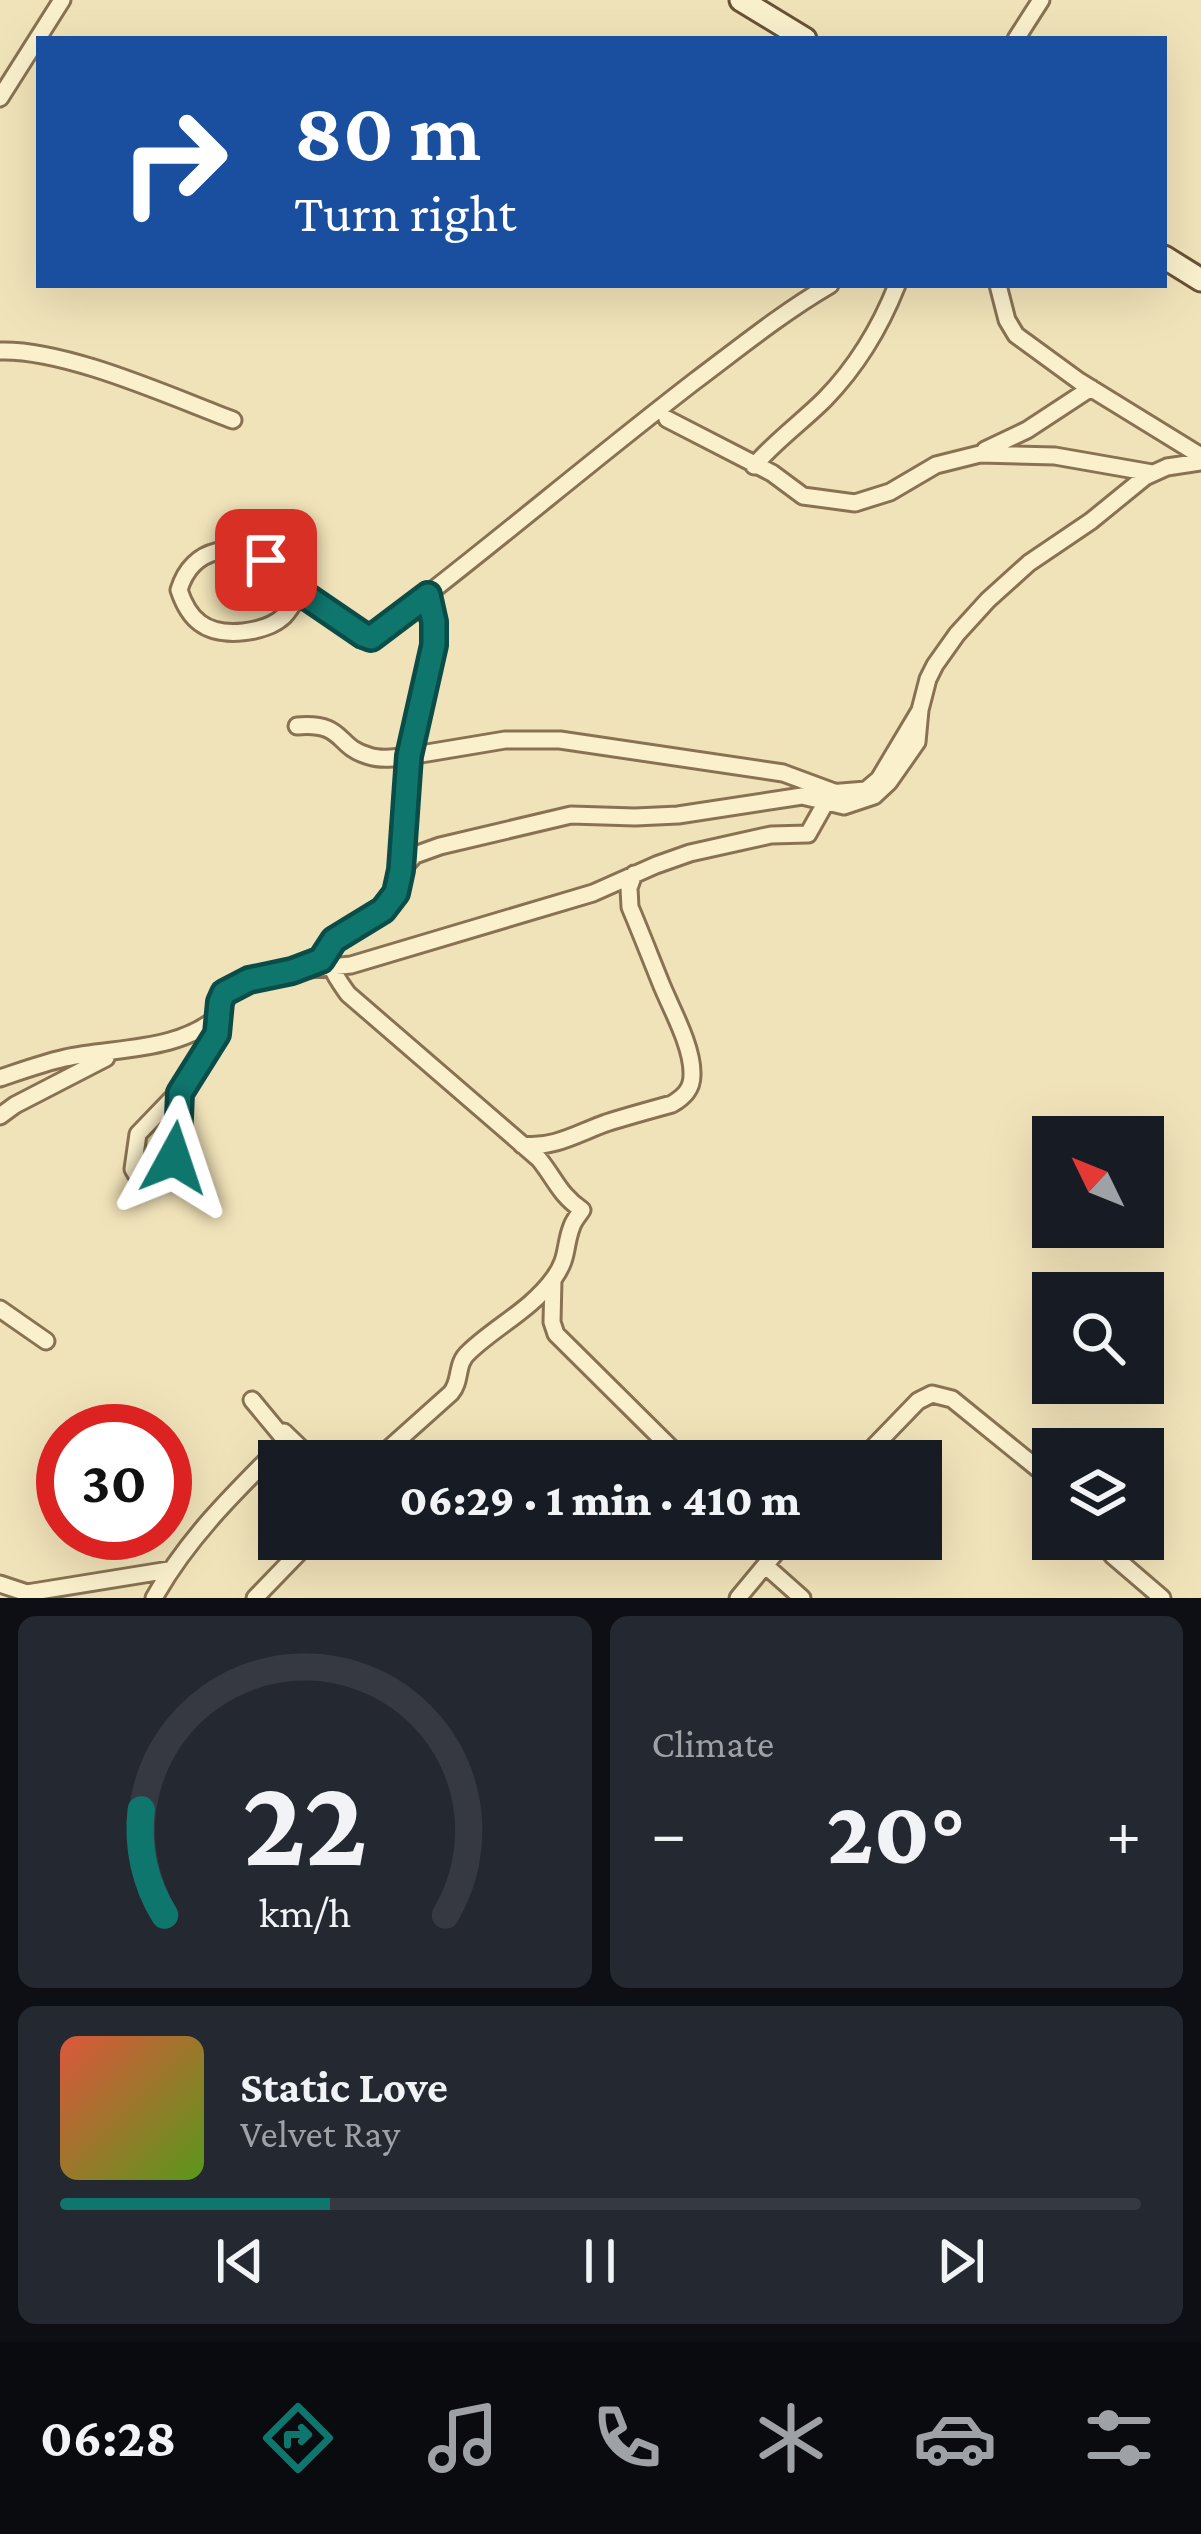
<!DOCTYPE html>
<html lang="en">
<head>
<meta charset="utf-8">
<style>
  body { margin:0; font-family:"Crimson Pro",serif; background:#242831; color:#f1f3f6; height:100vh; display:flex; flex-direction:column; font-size:45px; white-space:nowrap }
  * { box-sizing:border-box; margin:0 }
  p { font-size:39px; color:#9ea1a6 }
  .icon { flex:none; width:66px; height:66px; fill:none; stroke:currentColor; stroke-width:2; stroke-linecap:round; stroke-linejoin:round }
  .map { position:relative; height:1598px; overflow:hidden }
  .details { display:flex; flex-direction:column; gap:18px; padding:18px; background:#0d0f14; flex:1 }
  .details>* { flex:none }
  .banner { position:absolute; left:36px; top:36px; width:1131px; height:252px; border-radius:0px; box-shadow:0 12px 48px #0002; background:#1a4fa0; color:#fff; overflow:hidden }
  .needle { width:78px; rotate:313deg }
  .buttons { position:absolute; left:1032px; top:1116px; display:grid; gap:24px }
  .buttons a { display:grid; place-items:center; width:132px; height:132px; border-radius:0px; background:#171b24; box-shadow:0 12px 48px #0002; font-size:60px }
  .speed { position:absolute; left:36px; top:1404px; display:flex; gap:24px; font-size:60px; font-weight:700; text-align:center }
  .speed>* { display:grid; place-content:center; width:156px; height:156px; border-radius:50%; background:#171b24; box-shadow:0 12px 48px #0002; line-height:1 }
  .speed .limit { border:18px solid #d22; background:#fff; color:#111 }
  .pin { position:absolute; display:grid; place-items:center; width:102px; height:102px; color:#fff; margin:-51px; border-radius:24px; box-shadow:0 6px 18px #0006 }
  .me { position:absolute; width:132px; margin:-66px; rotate:5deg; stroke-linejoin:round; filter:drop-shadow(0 0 9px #0008) }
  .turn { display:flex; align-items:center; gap:42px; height:252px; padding:0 60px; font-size:54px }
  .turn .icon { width:156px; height:156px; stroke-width:2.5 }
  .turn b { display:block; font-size:84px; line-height:102px }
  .big { font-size:90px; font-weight:800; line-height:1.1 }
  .details .card { flex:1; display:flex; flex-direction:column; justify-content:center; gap:18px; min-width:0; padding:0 42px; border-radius:18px; background:#242831 }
  .details .dial { align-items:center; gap:0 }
  .dial svg { height:312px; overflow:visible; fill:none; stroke:#363941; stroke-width:7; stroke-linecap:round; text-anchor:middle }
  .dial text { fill:#f1f3f6; stroke:none }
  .song { display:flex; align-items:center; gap:36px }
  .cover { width:144px; height:144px; border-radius:18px; background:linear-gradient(135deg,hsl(10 70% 55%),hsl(90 70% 35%)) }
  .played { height:12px; border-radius:6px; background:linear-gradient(90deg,#0f766e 25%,#363941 25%) }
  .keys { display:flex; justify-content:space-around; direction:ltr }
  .heat { display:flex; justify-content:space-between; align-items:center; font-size:66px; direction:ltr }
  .details .tiles { flex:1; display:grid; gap:18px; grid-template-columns:1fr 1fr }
  .card:last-child { grid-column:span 2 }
  .trip { position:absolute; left:258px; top:1440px; width:684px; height:120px; border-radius:0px; background:#171b24; box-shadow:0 12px 48px #0002; font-weight:800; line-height:120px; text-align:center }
  .dock { display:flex; height:192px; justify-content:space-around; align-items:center; background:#090b0e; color:#9ea1a6 }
  .dock .icon { width:84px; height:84px }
  .dock .selected { color:#0f766e }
  .dock b { font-size:54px; color:#f1f3f6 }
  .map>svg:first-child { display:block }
</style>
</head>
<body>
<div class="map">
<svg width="1201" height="1598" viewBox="0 0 1201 1598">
  <rect width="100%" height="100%" fill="#f1e3b9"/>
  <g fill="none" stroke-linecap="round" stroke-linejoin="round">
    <g stroke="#887253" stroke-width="21">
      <path id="street" d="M 1016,39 L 1041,0
        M 0,98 L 62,0
        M 998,285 L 1007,320 L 1016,335 L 1079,381 L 1201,456
        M 0,351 C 66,349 169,396 233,420
        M 667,419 L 772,473 L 803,496 L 855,503 L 890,492 L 936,465 L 980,454 L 1055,456 L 1152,473
        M 985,450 L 1027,430 L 1091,388
        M 754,466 C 775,441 802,422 825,399 C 857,366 880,328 897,285
        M 303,594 C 293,600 292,608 284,616 C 266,633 221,639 200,623 C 189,615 183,602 179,590 C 192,546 236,540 272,564 C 285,573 294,587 307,597 C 325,610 344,622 363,635 L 371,638 C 481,555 586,465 695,381 C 739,348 782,313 830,285
        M 428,595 C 440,651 421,701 409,756 L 505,740 L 560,740 L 783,773 L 837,793
        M 297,726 C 346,722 335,747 369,756 C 381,760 396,758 409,756 L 401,870
        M 829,793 L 866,790 L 879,779 L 919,712
        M 0,1078 C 21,1071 43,1063 65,1058 C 116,1047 179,1052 220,1015 L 220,1002 L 224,993 L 249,980 L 289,971 L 351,965 L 593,893 L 656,865 L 690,853 L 771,835 L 808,834 L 826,802
        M 180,1093 C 180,1125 184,1179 140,1181 L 133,1169 L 138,1134 L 189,1081 L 217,1034 L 220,1015
        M 0,1116 L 15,1105 L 106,1058
        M 522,1145 C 553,1149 578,1133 606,1123 C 628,1116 650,1110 672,1104 C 684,1097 692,1089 692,1075 C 693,1048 672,1010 662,986 C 651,959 641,933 630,907 L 629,888 L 634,874
        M 553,1280 L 552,1322 L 556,1334 L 684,1461
        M 0,1309 L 46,1341
        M 284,1432 L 314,1461
        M 375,1461 L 451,1393 C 462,1380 455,1364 469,1352 C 496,1326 531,1310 554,1278 C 569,1257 564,1246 572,1226 C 574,1220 578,1216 582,1210 C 559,1194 556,1180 539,1159 L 348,994 C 336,977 322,960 334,940 L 390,904 L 401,870 L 415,855 L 440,846 L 571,815 L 635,817 L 678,815 L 802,796 L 844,806 L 874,796 L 889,782 L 917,742 L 920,710 L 928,679 L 935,665 L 957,634 L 988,600 L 1029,563 L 1091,521 L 1145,477 L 1167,467 L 1201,462
        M 860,1461 L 918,1401 L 932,1394 L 952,1399 L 1053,1481
        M 1099,1539 L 1113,1556 L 1162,1598
        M 766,1566 L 802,1598
        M 0,1584 L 27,1593 L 169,1570
        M 154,1598 C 188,1537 237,1490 286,1441 L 252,1400
        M 255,1598 L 312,1539
        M 738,1598 L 787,1539"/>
    </g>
    <g stroke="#695236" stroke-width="27">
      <path id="secondary" d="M 741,0 L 805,39
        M 1164,257 L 1201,280"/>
    </g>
    <use href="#street" stroke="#fbf0cc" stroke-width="15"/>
    <use href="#secondary" stroke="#fbf0cc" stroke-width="21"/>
  </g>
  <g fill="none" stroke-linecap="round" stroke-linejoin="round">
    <g stroke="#0a4d48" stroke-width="30">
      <path id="route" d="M 174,1158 L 178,1141 L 180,1093 L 217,1034 L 220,1002 L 224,993 L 249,980 L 292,971 L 321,960 L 334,940 L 383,910 L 396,893 L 401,870 L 409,756 L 434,645 L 434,622 L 428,595 L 371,638 L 363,635 L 303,594 L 266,560"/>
    </g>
    <use href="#route" stroke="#0f766e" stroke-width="21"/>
  </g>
</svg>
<div class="buttons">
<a><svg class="needle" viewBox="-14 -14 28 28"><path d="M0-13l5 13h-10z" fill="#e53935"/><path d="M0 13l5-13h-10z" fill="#9ea1a6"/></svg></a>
<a><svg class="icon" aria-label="search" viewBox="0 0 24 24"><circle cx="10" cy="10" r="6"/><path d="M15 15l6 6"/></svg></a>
<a><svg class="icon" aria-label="layers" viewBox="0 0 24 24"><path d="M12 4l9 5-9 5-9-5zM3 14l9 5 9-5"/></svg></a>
</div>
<div class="speed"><div class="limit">30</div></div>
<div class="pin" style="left:266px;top:560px;background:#d93025"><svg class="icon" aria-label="arrive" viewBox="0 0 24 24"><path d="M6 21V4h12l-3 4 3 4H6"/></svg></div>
<svg class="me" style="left:174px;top:1158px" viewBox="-20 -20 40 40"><path d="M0-17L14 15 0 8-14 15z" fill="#0f766e" stroke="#fff" stroke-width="4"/></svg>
<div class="trip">06:29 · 1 min · 410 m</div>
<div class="banner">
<div class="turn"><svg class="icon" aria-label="right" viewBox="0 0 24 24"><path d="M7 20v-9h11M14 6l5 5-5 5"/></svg><div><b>80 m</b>Turn right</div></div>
</div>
</div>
<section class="details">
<div class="tiles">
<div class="card dial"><svg viewBox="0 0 100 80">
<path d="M14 69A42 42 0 1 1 86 69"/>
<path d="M14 69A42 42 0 0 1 8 42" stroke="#0f766e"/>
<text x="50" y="56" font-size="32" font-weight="700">22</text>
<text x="50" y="72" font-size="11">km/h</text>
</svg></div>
<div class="card"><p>Climate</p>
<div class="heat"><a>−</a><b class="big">20°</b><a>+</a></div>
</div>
<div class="card">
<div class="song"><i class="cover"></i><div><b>Static Love</b><p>Velvet Ray</p></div></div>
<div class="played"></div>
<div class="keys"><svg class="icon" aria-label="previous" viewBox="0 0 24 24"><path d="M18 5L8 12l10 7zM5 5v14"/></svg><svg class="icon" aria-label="pause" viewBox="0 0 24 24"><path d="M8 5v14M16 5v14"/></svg><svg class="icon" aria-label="next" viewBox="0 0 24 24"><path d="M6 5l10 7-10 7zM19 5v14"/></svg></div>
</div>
</div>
</section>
<nav class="dock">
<b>06:28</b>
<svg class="icon selected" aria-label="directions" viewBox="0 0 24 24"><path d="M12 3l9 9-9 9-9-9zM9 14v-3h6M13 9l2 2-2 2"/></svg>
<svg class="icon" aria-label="music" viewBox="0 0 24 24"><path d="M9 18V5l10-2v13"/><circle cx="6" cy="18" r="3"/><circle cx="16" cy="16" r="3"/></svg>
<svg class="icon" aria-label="phone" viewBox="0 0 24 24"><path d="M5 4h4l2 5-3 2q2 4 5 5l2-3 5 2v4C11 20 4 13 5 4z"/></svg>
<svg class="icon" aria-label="climate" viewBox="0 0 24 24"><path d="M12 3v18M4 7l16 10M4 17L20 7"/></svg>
<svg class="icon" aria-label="car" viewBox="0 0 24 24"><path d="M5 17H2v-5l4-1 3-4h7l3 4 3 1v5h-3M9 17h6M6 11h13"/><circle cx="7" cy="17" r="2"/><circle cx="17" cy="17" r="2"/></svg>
<svg class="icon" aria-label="filters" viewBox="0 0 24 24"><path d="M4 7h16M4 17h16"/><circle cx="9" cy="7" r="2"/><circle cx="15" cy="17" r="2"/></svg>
</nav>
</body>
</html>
